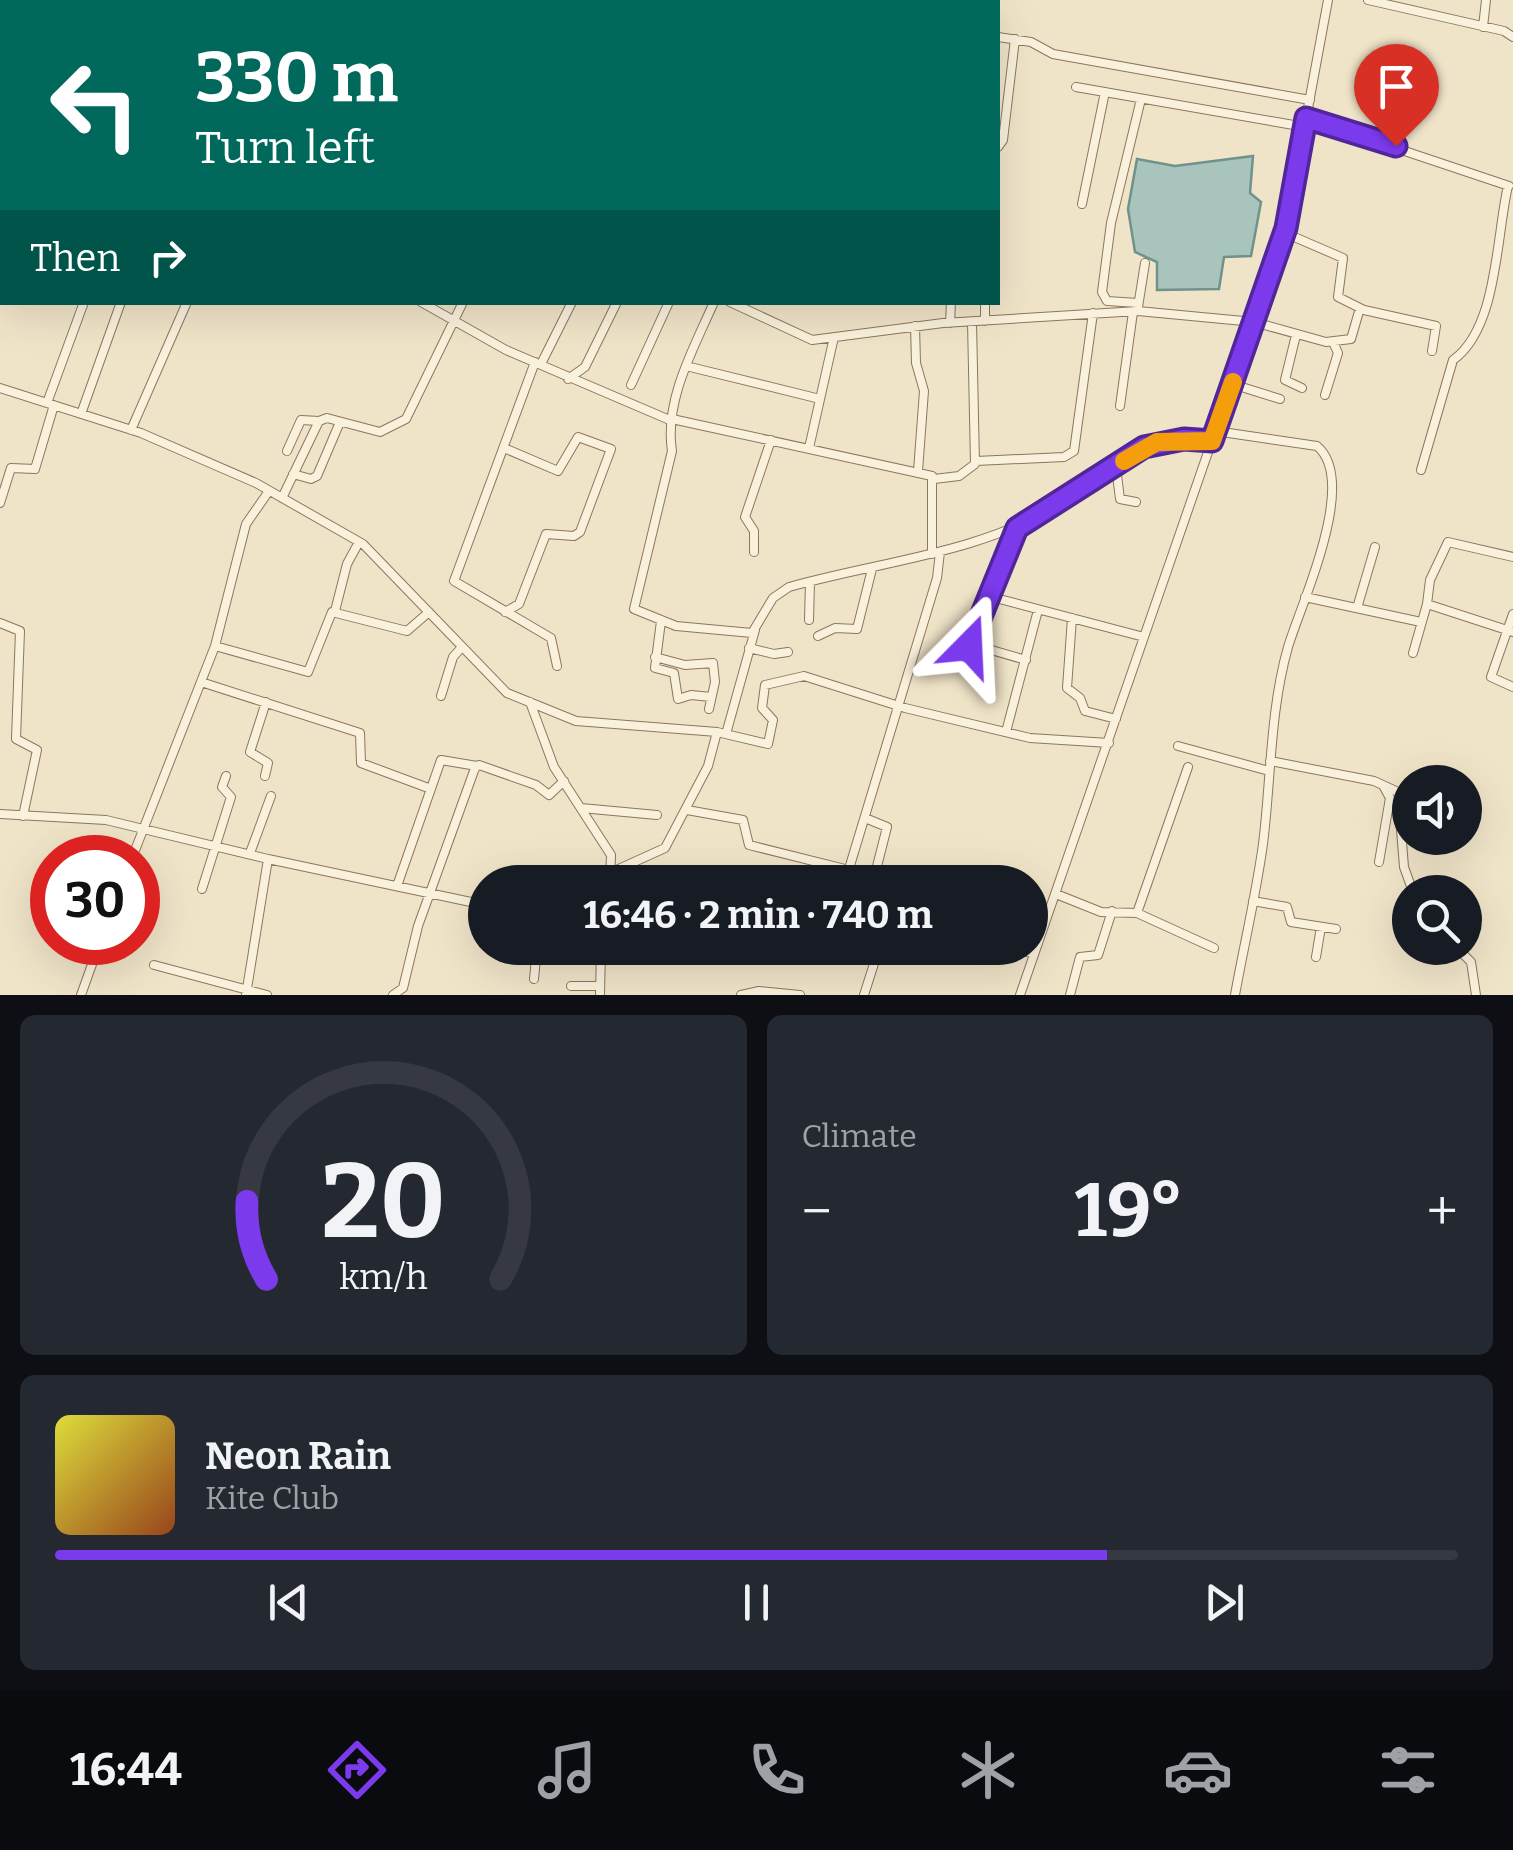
<!DOCTYPE html>
<html lang="en">
<head>
<meta charset="utf-8">
<style>
  body { margin:0; font-family:Bitter,serif; background:#242831; color:#f1f3f6; height:100vh; display:flex; flex-direction:column; font-size:38px; white-space:nowrap }
  * { box-sizing:border-box; margin:0 }
  p { font-size:32px; color:#9ea1a6 }
  .icon { flex:none; width:55px; height:55px; fill:none; stroke:currentColor; stroke-width:2; stroke-linecap:round; stroke-linejoin:round }
  .map { position:relative; height:995px; overflow:hidden }
  .drawer { display:flex; flex-direction:column; gap:20px; padding:20px; background:#0d0f14; flex:1 }
  .drawer>* { flex:none }
  .banner { position:absolute; left:0px; top:0px; width:1000px; height:305px; box-shadow:0 10px 40px #0002; background:#00695c; color:#fff; overflow:hidden }
  .tools { position:absolute; left:1392px; top:765px; display:grid; gap:20px }
  .tools a { display:grid; place-items:center; width:90px; height:90px; border-radius:50%; background:#171b24; box-shadow:0 10px 40px #0002; font-size:50px }
  .speed { position:absolute; left:30px; top:835px; display:flex; gap:20px; font-size:50px; font-weight:700; text-align:center }
  .speed>* { display:grid; place-content:center; width:130px; height:130px; border-radius:50%; background:#171b24; box-shadow:0 10px 40px #0002; line-height:1 }
  .speed .limit { border:15px solid #d22; background:#fff; color:#111 }
  .pin { position:absolute; display:grid; place-items:center; width:85px; height:85px; color:#fff; margin:-102px -42px; border-radius:50% 50% 50% 0; rotate:-45deg; box-shadow:0 0 10px #0007 }
  .pin .icon { rotate:45deg }
  .me { position:absolute; width:110px; margin:-55px; rotate:21deg; stroke-linejoin:round; filter:drop-shadow(0 0 8px #0008) }
  .turn { display:flex; align-items:center; gap:35px; height:210px; padding:0 30px; font-size:45px }
  .turn .icon { width:130px; height:130px; stroke-width:2.5 }
  .turn b { display:block; font-size:70px; line-height:85px }
  .then { display:flex; align-items:center; height:95px; padding:0 30px; background:#0003; gap:20px; font-size:38px }
  .big { font-size:75px; font-weight:700; line-height:1.1 }
  .drawer .widget { flex:1; display:flex; flex-direction:column; justify-content:center; gap:15px; min-width:0; padding:0 35px; border-radius:15px; background:#242831 }
  .drawer .dial { align-items:center; gap:0 }
  .dial svg { height:260px; overflow:visible; fill:none; stroke:#363941; stroke-width:7; stroke-linecap:round; text-anchor:middle }
  .dial text { fill:#f1f3f6; stroke:none }
  .song { display:flex; align-items:center; gap:30px }
  .cover { width:120px; height:120px; border-radius:15px; background:linear-gradient(135deg,hsl(60 70% 55%),hsl(20 70% 35%)) }
  .played { height:10px; border-radius:5px; background:linear-gradient(90deg,#7c3aed 75%,#363941 75%) }
  .keys { display:flex; justify-content:space-around; direction:ltr }
  .heat { display:flex; justify-content:space-between; align-items:center; font-size:55px; direction:ltr }
  .drawer .tiles { flex:1; display:grid; gap:20px; grid-template-columns:1fr 1fr }
  .widget:last-child { grid-column:span 2 }
  .trip { position:absolute; left:468px; top:865px; width:580px; height:100px; border-radius:50px; background:#171b24; box-shadow:0 10px 40px #0002; font-weight:700; line-height:100px; text-align:center }
  .menu { display:flex; height:160px; justify-content:space-around; align-items:center; background:#090b0e; color:#9ea1a6 }
  .menu .icon { width:70px; height:70px }
  .menu .current { color:#7c3aed }
  .menu b { font-size:45px; color:#f1f3f6 }
  .map>svg:first-child { display:block }
</style>
</head>
<body>
<div class="map">
<svg width="1513" height="995" viewBox="0 0 1513 995">
  <rect width="100%" height="100%" fill="#f0e4c8"/>
  <path fill="#a9c4bc" stroke="#6f938a" stroke-width="2.5" d="M 1253,156 L 1250,193 L 1261,202 L 1251,256 L 1224,257 L 1219,289 L 1157,290 L 1157,262 L 1135,252 L 1128,209 L 1137,159 L 1175,166 Z"/>
  <g fill="none" stroke-linecap="round" stroke-linejoin="round">
    <g stroke="#8d765c" stroke-width="10">
      <path id="minor" d="M 834,0 L 839,2
        M 1368,0 L 1504,31 L 1513,37
        M 321,2 L 322,0
        M 426,2 L 427,0
        M 732,2 L 733,0
        M 825,2 L 825,0
        M 872,2 L 873,0
        M 1483,27 L 1486,0
        M 998,37 L 1031,42 L 1053,54 L 1310,100
        M 1076,87 L 1305,127
        M 1306,118 L 1509,186
        M 998,147 L 1003,140 L 1015,39
        M 1082,204 L 1105,92
        M 1285,233 L 1343,258 L 1338,297 L 1364,310 L 1436,326 L 1432,351
        M 421,302 L 506,350 L 672,421
        M 714,302 C 694,348 664,400 672,451 L 634,609 L 676,626 L 752,633 L 773,598 L 789,587 C 881,561 977,554 1061,504 C 1119,469 1138,435 1212,441
        M 730,302 L 812,340 L 943,323 L 1138,311 L 1254,322 L 1326,342 L 1351,339 L 1360,308
        M 1138,303 L 1107,301 L 1102,292 L 1111,223 L 1141,99
        M 1138,307 L 1145,263
        M 985,321 L 985,302
        M 950,323 L 951,302
        M 915,326 L 916,363 L 924,391 L 918,471
        M 1296,335 L 1285,380 L 1302,388
        M 535,362 L 454,581 L 551,638 L 557,666
        M 541,364 L 572,302
        M 686,366 L 820,399
        M 568,379 L 585,367 L 617,302
        M 1232,384 L 1280,399
        M 631,385 L 669,302
        M 0,388 L 141,433 L 256,483 L 363,544 L 507,693 L 576,721 L 717,732 L 768,744 L 773,720 L 762,708 L 765,685 L 804,676 L 905,708 L 1030,738 L 1109,743
        M 1325,395 L 1338,353 L 1333,342
        M 47,403 L 84,302
        M 1120,406 L 1133,312
        M 81,414 L 121,302
        M 672,419 L 932,476 L 932,554
        M 131,430 L 187,302
        M 1215,431 L 1317,446 C 1359,481 1302,601 1288,647 C 1270,710 1271,780 1263,844 C 1256,895 1244,945 1235,995
        M 504,448 L 558,471 L 578,437 L 611,449 L 580,532 L 574,536 L 546,534 L 519,604 L 505,612
        M 809,448 L 834,337
        M 287,451 L 301,420 L 319,421
        M 976,461 L 1064,457 L 1074,451 L 1093,313
        M 1116,467 L 1120,499 L 1136,502
        M 1421,470 L 1453,360 C 1498,328 1496,236 1508,186
        M 293,474 L 311,479 L 317,476 L 340,422
        M 934,479 L 959,476 L 975,464 L 972,322
        M 282,498 L 319,421 L 327,418 L 380,432 L 406,419 L 463,302
        M 0,503 L 11,468 L 35,469 L 54,405
        M 1017,528 L 967,643 L 1026,660
        M 754,552 L 754,531 L 745,517 L 771,440
        M 988,596 L 1144,637
        M 1305,597 L 1421,622
        M 1427,604 L 1430,580 L 1448,542 L 1513,557
        M 1357,608 L 1375,547
        M 335,611 L 347,564 L 359,542
        M 1513,614 L 1491,677 L 1513,687
        M 1072,618 L 1067,688 L 1080,698 L 1085,711 L 1116,719
        M 809,620 L 810,582
        M 661,621 L 655,668 L 674,673 L 678,699 L 691,695 L 711,697
        M 0,623 L 20,631 L 16,739 L 37,750 L 23,816
        M 818,636 L 835,628 L 857,629 L 872,569
        M 215,646 L 308,672 L 332,612 L 407,631 L 429,612
        M 749,648 L 774,654 L 788,652
        M 1413,653 L 1427,604 L 1513,632
        M 655,657 L 685,665 L 713,663 L 715,682 L 709,709
        M 201,682 L 360,733 L 361,763 L 431,789
        M 441,696 L 453,657 L 462,647
        M 530,702 L 554,767 L 611,855 L 610,882
        M 1006,732 L 1038,610
        M 726,734 L 755,630
        M 1178,746 L 1269,771
        M 1270,761 L 1374,781 L 1398,792 L 1404,867 L 1413,892
        M 265,776 L 268,763 L 250,752 L 266,702
        M 581,808 L 657,815
        M 687,810 L 743,820 L 749,845 L 849,870
        M 0,814 L 106,820 L 268,859 L 246,995
        M 865,818 L 887,827 L 873,882
        M 250,853 L 271,796
        M 132,858 L 215,646 L 246,524 L 269,491
        M 268,859 L 485,905
        M 1379,862 L 1390,798 L 1384,787
        M 612,872 L 665,848 L 708,766 L 717,732
        M 845,882 L 937,578 L 940,552
        M 397,886 L 441,760 L 477,766
        M 202,889 L 231,797 L 222,787 L 226,776
        M 1056,894 L 1101,912 L 1137,913 L 1214,948
        M 1253,901 L 1287,907 L 1291,922 L 1336,929
        M 1137,913 L 1188,767
        M 558,948 L 601,954
        M 1014,948 L 1034,954
        M 1457,948 L 1471,962 L 1476,995
        M 1316,957 L 1321,927
        M 154,965 L 267,995
        M 534,979 L 537,948
        M 571,986 L 600,986
        M 81,995 L 100,942
        M 393,995 L 403,988 L 418,926 L 475,768 L 479,765 L 536,785 L 549,795 L 564,781
        M 600,995 L 601,948
        M 741,995 L 759,991 L 800,995
        M 864,995 L 879,948
        M 1020,995 L 1286,227 L 1328,0
        M 1070,995 L 1080,957 L 1098,955 L 1112,911"/>
    </g>
    <g stroke="#5b4430" stroke-width="12">
      <path id="major" d="M 11,2 L 13,0
        M 0,16 L 2,13"/>
    </g>
    <use href="#minor" stroke="#faf1dc" stroke-width="8"/>
    <use href="#major" stroke="#f3d9a0" stroke-width="10"/>
  </g>
  <g fill="none" stroke-linecap="round" stroke-linejoin="round">
    <g stroke="#51269a" stroke-width="25">
      <path id="route" d="M 969,646 L 1017,528 L 1144,447 L 1184,439 L 1212,441 L 1286,228 L 1306,118 L 1396,146"/>
    </g>
    <use href="#route" stroke="#7c3aed" stroke-width="18"/>
    <path stroke="#f59e0b" stroke-width="18" d="M 1124,461 L 1157,442 L 1212,441 L 1233,382"/>
  </g>
</svg>
<div class="tools">
<a><svg class="icon" aria-label="sound" viewBox="0 0 24 24"><path d="M4 9h4l5-4v14l-5-4H4zM17 9q2 3 0 6"/></svg></a>
<a><svg class="icon" aria-label="search" viewBox="0 0 24 24"><circle cx="10" cy="10" r="6"/><path d="M15 15l6 6"/></svg></a>
</div>
<div class="speed"><div class="limit">30</div></div>
<div class="pin" style="left:1396px;top:146px;background:#d93025"><svg class="icon" aria-label="arrive" viewBox="0 0 24 24"><path d="M6 21V4h12l-3 4 3 4H6"/></svg></div>
<svg class="me" style="left:969px;top:646px" viewBox="-20 -20 40 40"><path d="M0-17L14 15 0 8-14 15z" fill="#7c3aed" stroke="#fff" stroke-width="4"/></svg>
<div class="trip">16:46 · 2 min · 740 m</div>
<div class="banner">
<div class="turn"><svg class="icon" aria-label="left" viewBox="0 0 24 24"><path d="M17 20v-9H6M10 6l-5 5 5 5"/></svg><div><b>330 m</b>Turn left</div></div>
<div class="then">Then<svg class="icon" aria-label="right" viewBox="0 0 24 24"><path d="M7 20v-9h11M14 6l5 5-5 5"/></svg></div>
</div>
</div>
<section class="drawer">
<div class="tiles">
<div class="widget dial"><svg viewBox="0 0 100 80">
<path d="M14 69A42 42 0 1 1 86 69"/>
<path d="M14 69A42 42 0 0 1 8 45" stroke="#7c3aed"/>
<text x="50" y="56" font-size="32" font-weight="700">20</text>
<text x="50" y="72" font-size="11">km/h</text>
</svg></div>
<div class="widget"><p>Climate</p>
<div class="heat"><a>−</a><b class="big">19°</b><a>+</a></div>
</div>
<div class="widget">
<div class="song"><i class="cover"></i><div><b>Neon Rain</b><p>Kite Club</p></div></div>
<div class="played"></div>
<div class="keys"><svg class="icon" aria-label="previous" viewBox="0 0 24 24"><path d="M18 5L8 12l10 7zM5 5v14"/></svg><svg class="icon" aria-label="pause" viewBox="0 0 24 24"><path d="M8 5v14M16 5v14"/></svg><svg class="icon" aria-label="next" viewBox="0 0 24 24"><path d="M6 5l10 7-10 7zM19 5v14"/></svg></div>
</div>
</div>
</section>
<nav class="menu">
<b>16:44</b>
<svg class="icon current" aria-label="directions" viewBox="0 0 24 24"><path d="M12 3l9 9-9 9-9-9zM9 14v-3h6M13 9l2 2-2 2"/></svg>
<svg class="icon" aria-label="music" viewBox="0 0 24 24"><path d="M9 18V5l10-2v13"/><circle cx="6" cy="18" r="3"/><circle cx="16" cy="16" r="3"/></svg>
<svg class="icon" aria-label="phone" viewBox="0 0 24 24"><path d="M5 4h4l2 5-3 2q2 4 5 5l2-3 5 2v4C11 20 4 13 5 4z"/></svg>
<svg class="icon" aria-label="climate" viewBox="0 0 24 24"><path d="M12 3v18M4 7l16 10M4 17L20 7"/></svg>
<svg class="icon" aria-label="car" viewBox="0 0 24 24"><path d="M5 17H2v-5l4-1 3-4h7l3 4 3 1v5h-3M9 17h6M6 11h13"/><circle cx="7" cy="17" r="2"/><circle cx="17" cy="17" r="2"/></svg>
<svg class="icon" aria-label="filters" viewBox="0 0 24 24"><path d="M4 7h16M4 17h16"/><circle cx="9" cy="7" r="2"/><circle cx="15" cy="17" r="2"/></svg>
</nav>
</body>
</html>
